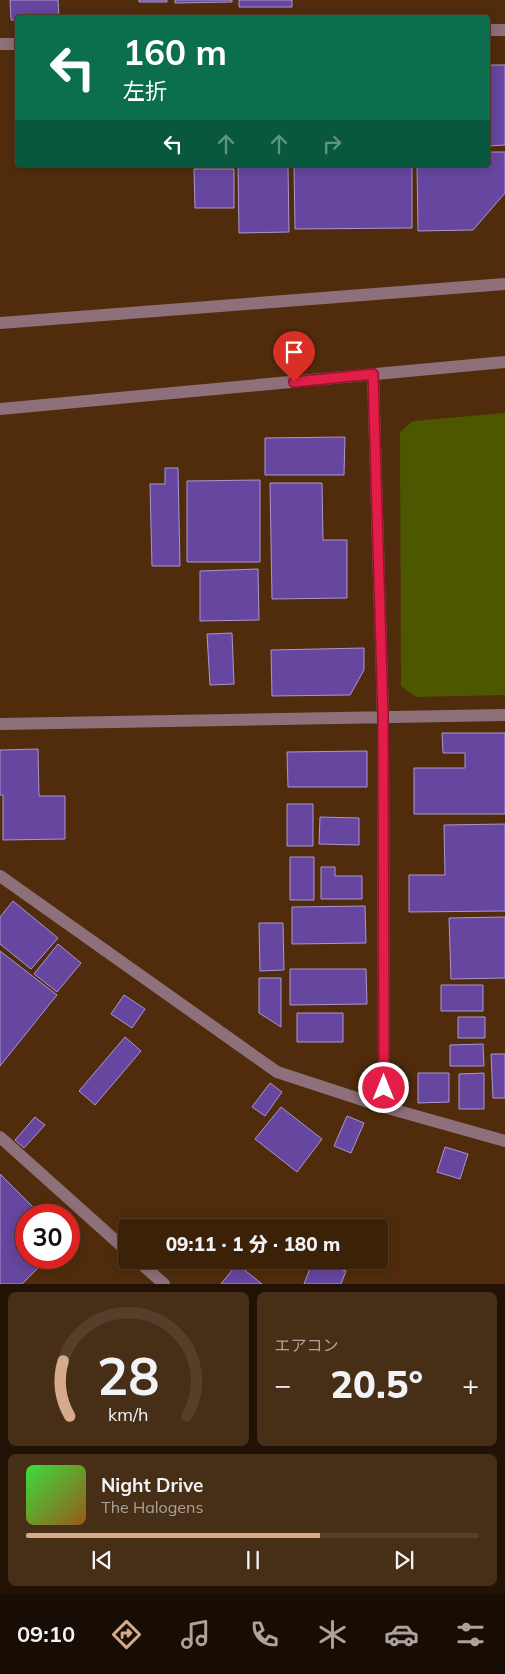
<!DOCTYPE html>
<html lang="ja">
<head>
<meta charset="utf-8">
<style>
  body { margin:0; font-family:Mulish,"Noto Sans JP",sans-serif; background:#472e17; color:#f1f3f6; height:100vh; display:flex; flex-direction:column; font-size:19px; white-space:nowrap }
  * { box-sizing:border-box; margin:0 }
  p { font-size:16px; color:#aca39c }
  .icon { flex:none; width:28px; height:28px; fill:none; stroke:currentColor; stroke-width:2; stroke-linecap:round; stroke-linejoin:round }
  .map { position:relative; height:1284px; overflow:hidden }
  .panel { display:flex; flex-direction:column; gap:8px; padding:8px; background:#211205; flex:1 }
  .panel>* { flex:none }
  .banner { position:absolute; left:15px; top:15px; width:475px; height:152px; border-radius:5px; box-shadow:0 2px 12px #0003,0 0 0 1px #553e2a; background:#0b6e4f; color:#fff; overflow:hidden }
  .speed { position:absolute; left:15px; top:1204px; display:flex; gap:10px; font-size:25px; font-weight:700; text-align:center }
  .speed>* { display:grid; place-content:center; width:65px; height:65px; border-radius:50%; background:#3c2109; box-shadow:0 2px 12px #0003,0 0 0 1px #553e2a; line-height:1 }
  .speed .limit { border:8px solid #d22; background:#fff; color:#111 }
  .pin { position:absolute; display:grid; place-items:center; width:42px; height:42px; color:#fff; margin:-51px -21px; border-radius:50% 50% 50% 0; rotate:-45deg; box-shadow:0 0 5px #0007 }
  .pin .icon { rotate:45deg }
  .me { position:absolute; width:55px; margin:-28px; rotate:0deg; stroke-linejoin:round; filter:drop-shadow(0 0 4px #0008) }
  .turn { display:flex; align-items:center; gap:18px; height:105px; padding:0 25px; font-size:22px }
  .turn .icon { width:65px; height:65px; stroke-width:2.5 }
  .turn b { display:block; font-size:35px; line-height:42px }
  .lanes { display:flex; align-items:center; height:48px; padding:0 25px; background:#0003; justify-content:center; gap:25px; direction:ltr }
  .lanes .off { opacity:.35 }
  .big { font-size:38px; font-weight:800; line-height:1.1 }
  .panel .tile { flex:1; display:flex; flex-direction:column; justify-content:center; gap:8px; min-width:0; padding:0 18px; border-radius:8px; background:#472e17 }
  .panel .dial { align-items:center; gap:0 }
  .dial svg { height:130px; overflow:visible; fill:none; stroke:#553e2a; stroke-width:7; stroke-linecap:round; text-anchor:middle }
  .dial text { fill:#f1f3f6; stroke:none }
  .song { display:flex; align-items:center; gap:15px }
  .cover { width:60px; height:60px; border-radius:8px; background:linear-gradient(135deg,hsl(120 70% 55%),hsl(30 70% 35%)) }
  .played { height:5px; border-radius:2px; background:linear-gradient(90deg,#d6ab8b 65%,#553e2a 65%) }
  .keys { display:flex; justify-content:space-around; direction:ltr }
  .heat { display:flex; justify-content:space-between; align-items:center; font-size:28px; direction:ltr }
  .panel .tiles { flex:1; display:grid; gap:8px; grid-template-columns:1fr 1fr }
  .tile:last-child { grid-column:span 2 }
  .trip { position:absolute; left:118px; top:1219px; width:270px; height:50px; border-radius:5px; background:#3c2109; box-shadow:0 2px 12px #0003,0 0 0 1px #553e2a; font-weight:800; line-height:50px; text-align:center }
  .dock { display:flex; height:80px; justify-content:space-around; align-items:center; background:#180d04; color:#aca39c }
  .dock .icon { width:35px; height:35px }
  .dock .current { color:#d6ab8b }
  .dock b { font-size:22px; color:#f1f3f6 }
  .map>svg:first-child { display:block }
</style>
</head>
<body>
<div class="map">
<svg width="505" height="1284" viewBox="0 0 505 1284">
  <rect width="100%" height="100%" fill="#502c0c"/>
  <path fill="#4c5700" d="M 505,413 L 505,695 L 416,697 L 401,686 L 400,432 L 413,421 Z"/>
  <path fill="#66469f" stroke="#a897d1" d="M 10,0 L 58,0 L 59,18 L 18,18 L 18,20 L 11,20 Z
    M 139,0 L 167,0 L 167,2 L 139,2 Z
    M 175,0 L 232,0 L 232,2 L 175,3 Z
    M 239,0 L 292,0 L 292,7 L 239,7 Z
    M 488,65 L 505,65 L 505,145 L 488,146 Z
    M 488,152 L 505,152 L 505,193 L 473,230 L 418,231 L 417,165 L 488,165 Z
    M 33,165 L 118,165 L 118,166 L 33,166 Z
    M 294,165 L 412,165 L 412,228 L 295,229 Z
    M 238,167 L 288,167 L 289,232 L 239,233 Z
    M 194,169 L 234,169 L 234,208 L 195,208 Z
    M 345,437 L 344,475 L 265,475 L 265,438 Z
    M 165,468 L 178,468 L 180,566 L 152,566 L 150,484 L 165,484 Z
    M 260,480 L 260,562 L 187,562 L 187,481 Z
    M 270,483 L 322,483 L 323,540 L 347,540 L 347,598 L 272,599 Z
    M 258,569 L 259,620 L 200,621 L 200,571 Z
    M 232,633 L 234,684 L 210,685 L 207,634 Z
    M 364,648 L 364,670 L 350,695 L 272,696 L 271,650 Z
    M 442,733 L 505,733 L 505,814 L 414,814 L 414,768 L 465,768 L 465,753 L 443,753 Z
    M 38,749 L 39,796 L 65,796 L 65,839 L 3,840 L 3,795 L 0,795 L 0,750 Z
    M 367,751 L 367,787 L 288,787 L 287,752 Z
    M 287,804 L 313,804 L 313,846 L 287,846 Z
    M 320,817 L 359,818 L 359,845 L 319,844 Z
    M 505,824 L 505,911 L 409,912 L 409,875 L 445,875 L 444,825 Z
    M 290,857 L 314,857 L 314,900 L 290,900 Z
    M 321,867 L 335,867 L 335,876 L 362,876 L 362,899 L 321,899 Z
    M 13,901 L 58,938 L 31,969 L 0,944 L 0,917 Z
    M 365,906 L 366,943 L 292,944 L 292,907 Z
    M 505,917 L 505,978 L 451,979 L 449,918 Z
    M 259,923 L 283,923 L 284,970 L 260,971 Z
    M 58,944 L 81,963 L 57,992 L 34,974 Z
    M 0,951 L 57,995 L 0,1066 Z
    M 290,969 L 366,969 L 367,1004 L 290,1005 Z
    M 259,978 L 281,978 L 281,1027 L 259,1013 Z
    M 441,985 L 483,985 L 483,1011 L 441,1011 Z
    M 124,995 L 145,1009 L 132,1028 L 111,1014 Z
    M 297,1013 L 343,1013 L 343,1042 L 297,1042 Z
    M 458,1017 L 485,1017 L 485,1038 L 458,1038 Z
    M 125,1037 L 141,1051 L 95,1105 L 79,1091 Z
    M 483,1044 L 484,1066 L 450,1066 L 450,1045 Z
    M 491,1054 L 505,1054 L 505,1098 L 493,1098 Z
    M 418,1073 L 449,1073 L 449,1102 L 418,1103 Z
    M 484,1073 L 484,1109 L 459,1109 L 459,1074 Z
    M 270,1083 L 282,1092 L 265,1116 L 252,1107 Z
    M 281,1107 L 322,1139 L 297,1172 L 255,1139 Z
    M 347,1116 L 364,1123 L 351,1153 L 334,1146 Z
    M 35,1117 L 45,1125 L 24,1148 L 15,1140 Z
    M 445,1147 L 468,1154 L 460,1179 L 437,1172 Z
    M 0,1174 L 41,1215 L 26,1215 L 26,1258 L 48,1258 L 22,1284 L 0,1284 Z
    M 313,1261 L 346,1271 L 341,1284 L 304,1284 Z
    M 237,1264 L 262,1284 L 221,1284 Z"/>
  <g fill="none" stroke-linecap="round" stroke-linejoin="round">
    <path stroke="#8d7079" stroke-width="12" d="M 488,30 L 505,30
      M 0,44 L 18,44
      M 0,323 L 505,284
      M 373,375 L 383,716 L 384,1107
      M 0,409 L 505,362
      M 0,724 L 505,715
      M 0,876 L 277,1072 L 384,1107 L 505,1141
      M 0,1137 L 126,1250
      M 137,1260 L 164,1284"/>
  </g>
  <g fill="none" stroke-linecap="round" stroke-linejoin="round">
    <g stroke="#92132f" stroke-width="12">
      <path id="route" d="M 294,382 L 373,374 L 383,716 L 384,1088"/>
    </g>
    <use href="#route" stroke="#e11d48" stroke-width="9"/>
  </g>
</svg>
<div class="speed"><div class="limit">30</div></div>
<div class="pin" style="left:294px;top:382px;background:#d93025"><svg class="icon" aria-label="arrive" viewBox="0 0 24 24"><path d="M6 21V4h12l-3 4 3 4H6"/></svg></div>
<svg class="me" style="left:384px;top:1088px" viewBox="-20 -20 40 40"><circle r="17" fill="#e11d48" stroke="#fff" stroke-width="3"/><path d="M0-11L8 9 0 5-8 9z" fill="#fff"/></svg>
<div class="trip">09:11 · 1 分 · 180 m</div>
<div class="banner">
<div class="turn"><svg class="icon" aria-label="left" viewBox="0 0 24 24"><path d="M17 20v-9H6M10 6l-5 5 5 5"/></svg><div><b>160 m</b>左折</div></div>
<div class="lanes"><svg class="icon" aria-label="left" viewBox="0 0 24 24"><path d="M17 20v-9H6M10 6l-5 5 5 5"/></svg><svg class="icon off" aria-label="ahead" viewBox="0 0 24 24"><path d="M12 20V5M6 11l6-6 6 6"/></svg><svg class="icon off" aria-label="ahead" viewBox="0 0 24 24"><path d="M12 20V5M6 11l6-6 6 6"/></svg><svg class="icon off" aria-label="right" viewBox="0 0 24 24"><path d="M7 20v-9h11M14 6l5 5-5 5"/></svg></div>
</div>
</div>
<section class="panel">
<div class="tiles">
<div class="tile dial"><svg viewBox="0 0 100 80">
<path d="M14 69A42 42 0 1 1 86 69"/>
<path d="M14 69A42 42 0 0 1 10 35" stroke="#d6ab8b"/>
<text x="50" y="56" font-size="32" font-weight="700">28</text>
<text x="50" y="72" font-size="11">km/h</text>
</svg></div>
<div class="tile"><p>エアコン</p>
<div class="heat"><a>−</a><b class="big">20.5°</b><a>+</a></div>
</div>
<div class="tile">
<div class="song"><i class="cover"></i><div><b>Night Drive</b><p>The Halogens</p></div></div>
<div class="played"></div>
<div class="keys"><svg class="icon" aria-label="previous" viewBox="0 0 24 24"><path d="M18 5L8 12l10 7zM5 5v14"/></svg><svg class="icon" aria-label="pause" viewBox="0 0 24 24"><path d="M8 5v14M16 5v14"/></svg><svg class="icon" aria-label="next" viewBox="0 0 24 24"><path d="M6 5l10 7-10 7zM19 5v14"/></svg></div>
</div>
</div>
</section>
<nav class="dock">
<b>09:10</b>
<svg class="icon current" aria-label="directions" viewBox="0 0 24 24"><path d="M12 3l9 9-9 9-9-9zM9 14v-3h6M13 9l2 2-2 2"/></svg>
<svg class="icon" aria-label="music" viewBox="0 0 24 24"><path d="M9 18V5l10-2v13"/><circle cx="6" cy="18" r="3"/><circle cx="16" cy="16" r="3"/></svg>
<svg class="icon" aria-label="phone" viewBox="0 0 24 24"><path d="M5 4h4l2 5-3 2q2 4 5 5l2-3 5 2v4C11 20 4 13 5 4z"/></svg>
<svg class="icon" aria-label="climate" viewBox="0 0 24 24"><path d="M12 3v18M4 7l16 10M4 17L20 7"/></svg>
<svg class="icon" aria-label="car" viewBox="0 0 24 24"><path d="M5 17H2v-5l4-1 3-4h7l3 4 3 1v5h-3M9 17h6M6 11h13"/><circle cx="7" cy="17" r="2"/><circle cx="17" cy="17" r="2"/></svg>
<svg class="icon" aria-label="filters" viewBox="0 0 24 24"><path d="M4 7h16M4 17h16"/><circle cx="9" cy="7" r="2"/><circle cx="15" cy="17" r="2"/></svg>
</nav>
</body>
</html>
